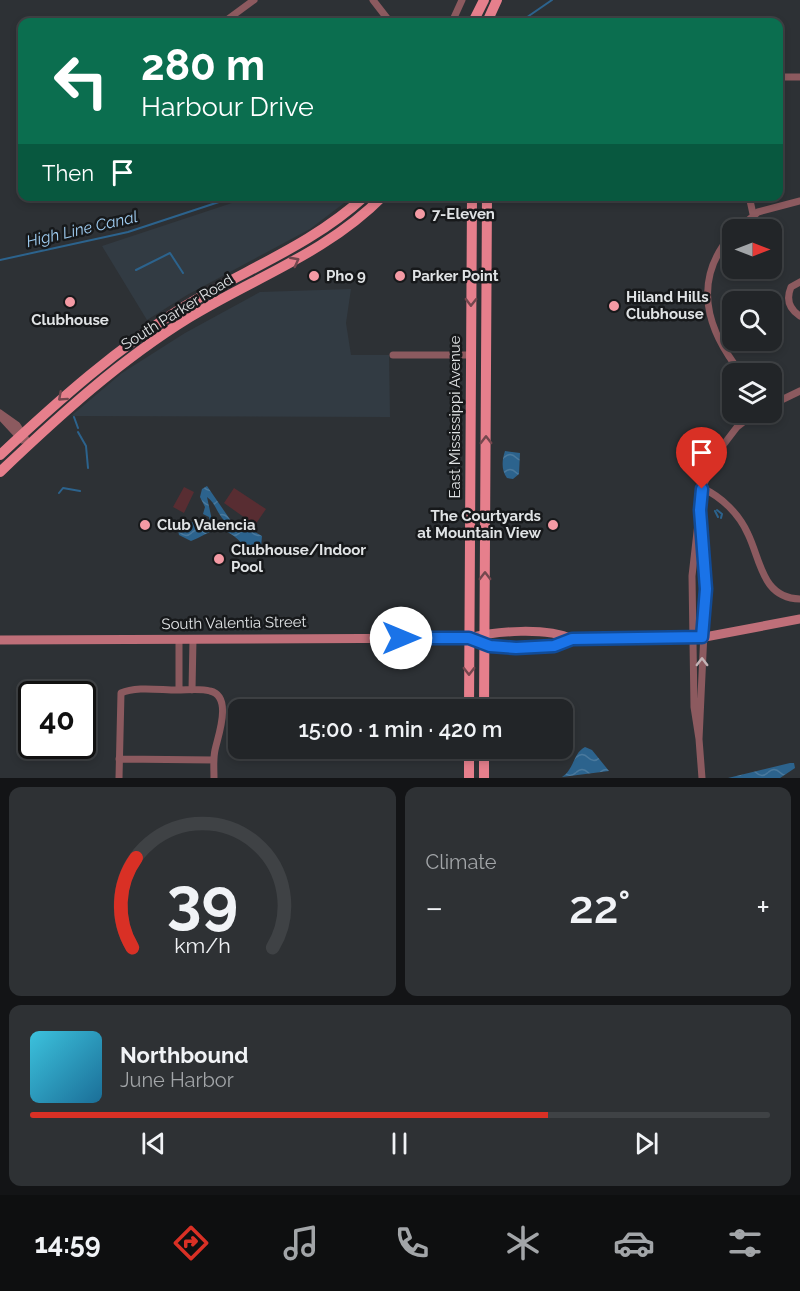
<!DOCTYPE html>
<html lang="en">
<head>
<meta charset="utf-8">
<style>
  body { margin:0; font-family:Raleway,sans-serif; background:#2e3134; color:#f1f3f6; height:100vh; display:flex; flex-direction:column; font-size:22px; white-space:nowrap }
  * { box-sizing:border-box; margin:0 }
  p { font-size:20px; color:#a2a5a8 }
  .icon { flex:none; width:33px; height:33px; fill:none; stroke:currentColor; stroke-width:2; stroke-linecap:round; stroke-linejoin:round }
  .map { position:relative; height:778px; overflow:hidden }
  .drawer { display:flex; flex-direction:column; gap:9px; padding:9px; background:#131416; flex:1 }
  .drawer>* { flex:none }
  .guide { position:absolute; left:18px; top:18px; width:765px; height:183px; border-radius:12px; box-shadow:0 3px 9px #0003,0 0 0 2px #3f4245; background:#0b6e4f; color:#fff; overflow:hidden }
  .needle { width:39px; rotate:90deg }
  .fabs { position:absolute; left:722px; top:219px; display:grid; gap:12px }
  .fabs a { display:grid; place-items:center; width:60px; height:60px; border-radius:12px; background:#222528; box-shadow:0 3px 9px #0003,0 0 0 2px #3f4245; font-size:30px }
  .speed { position:absolute; left:18px; top:681px; display:flex; gap:12px; font-size:30px; font-weight:700; text-align:center }
  .speed>* { display:grid; place-content:center; width:78px; height:78px; border-radius:50%; background:#222528; box-shadow:0 3px 9px #0003,0 0 0 2px #3f4245; line-height:1 }
  .speed .limit { border:3px solid #111; border-radius:9px; background:#fff; color:#111 }
  .pin { position:absolute; display:grid; place-items:center; width:51px; height:51px; color:#fff; margin:-62px -26px; border-radius:50% 50% 50% 0; rotate:-45deg; box-shadow:0 0 6px #0007 }
  .pin .icon { rotate:45deg }
  .me { position:absolute; width:66px; margin:-33px; rotate:90deg; stroke-linejoin:round; filter:drop-shadow(0 0 4px #0008) }
  .turn { display:flex; align-items:center; gap:21px; height:126px; padding:0 24px; font-size:27px }
  .turn .icon { width:78px; height:78px; stroke-width:2.5 }
  .turn b { display:block; font-size:42px; line-height:51px }
  .then { display:flex; align-items:center; height:57px; padding:0 24px; background:#0003; gap:12px; font-size:22px }
  .big { font-size:45px; font-weight:600; line-height:1.1 }
  .drawer .widget { flex:1; display:flex; flex-direction:column; justify-content:center; gap:9px; min-width:0; padding:0 21px; border-radius:12px; background:#2e3134 }
  .drawer .dial { align-items:center; gap:0 }
  .dial svg { height:156px; overflow:visible; fill:none; stroke:#3f4245; stroke-width:7; stroke-linecap:round; text-anchor:middle }
  .dial text { fill:#f1f3f6; stroke:none }
  .song { display:flex; align-items:center; gap:18px }
  .cover { width:72px; height:72px; border-radius:9px; background:linear-gradient(135deg,hsl(190 70% 55%),hsl(200 70% 35%)) }
  .played { height:6px; border-radius:3px; background:linear-gradient(90deg,#d93025 70%,#3f4245 70%) }
  .keys { display:flex; justify-content:space-around; direction:ltr }
  .heat { display:flex; justify-content:space-between; align-items:center; font-size:33px; direction:ltr }
  .drawer .tiles { flex:1; display:grid; gap:9px; grid-template-columns:1fr 1fr }
  .widget:last-child { grid-column:span 2 }
  .trip { position:absolute; left:228px; top:699px; width:345px; height:60px; border-radius:12px; background:#222528; box-shadow:0 3px 9px #0003,0 0 0 2px #3f4245; font-weight:600; line-height:60px; text-align:center }
  .menu { display:flex; height:96px; justify-content:space-around; align-items:center; background:#0e0f10; color:#a2a5a8 }
  .menu .icon { width:42px; height:42px }
  .menu .current { color:#d93025 }
  .menu b { font-size:27px; color:#f1f3f6 }
  .map>svg:first-child { display:block }
</style>
</head>
<body>
<div class="map">
<svg width="800" height="778" viewBox="0 0 800 778">
  <defs>
    <pattern id="water-waves" width="16" height="10" patternUnits="userSpaceOnUse" patternTransform="scale(1.5)"><rect width="16" height="10" fill="#2c638d"/><path d="M0 5q4-4 8 0t8 0" fill="none" stroke="#4a799d"/></pattern>
  </defs>
  <rect width="100%" height="100%" fill="#2d3135"/>
  <path fill="#323b43" d="M 262,197 L 352,197 L 310,229 L 187,295 L 147,320 L 102,246 L 235,202 Z
    M 351,289 L 346,323 L 351,355 L 389,355 L 390,417 L 71,416 L 122,373 L 185,333 L 260,292 Z"/>
  <path fill="#582d32" d="M 184,487 L 194,492 L 184,513 L 173,507 Z
    M 234,488 L 266,509 L 255,525 L 224,503 Z"/>
  <path fill="url(#water-waves)" fill-rule="evenodd" d="M 505,451 L 520,453 L 519,474 L 513,479 L 507,478 C 501,470 502,460 505,451 Z
    M 207,486 L 238,531 L 253,531 L 262,536 L 261,547 C 244,554 238,533 223,531 C 210,529 202,537 191,541 L 179,535 L 177,525 L 181,520 L 201,524 L 210,521 L 209,517 L 203,514 L 205,507 L 200,497 L 202,489 ZM 207,497 C 216,503 217,515 227,523 L 228,526 L 213,525 Z
    M 585,747 L 592,750 L 609,771 L 562,777 C 574,770 573,753 585,747 Z
    M 790,763 L 794,763 L 795,768 L 780,778 L 728,778 Z"/>
  <g fill="none" stroke-linecap="round" stroke-linejoin="round">
    <path stroke="#2c638d" stroke-width="2" d="M 520,22 L 552,0
      M 0,260 L 128,232 L 237,196
      M 136,270 L 170,253 L 183,273
      M 74,417 L 78,428
      M 78,432 L 86,446 L 88,468
      M 59,493 L 63,488 L 80,491
      M 717,510 L 722,514 L 721,518
      M 715,511 L 718,517"/>
    <path stroke="#8c5a5f" stroke-width="7" d="M 373,0 L 390,22
      M 224,22 L 254,0
      M 452,22 L 462,0
      M 778,77 L 800,77
      M 749,196 L 753,214
      M 737,230 L 758,212 L 800,201
      M 732,234 C 691,281 707,331 742,374
      M 800,282 L 791,287 C 786,299 789,309 800,316
      M 393,355 L 470,355
      M 771,405 L 800,391
      M 0,413 L 17,425 L 29,444
      M 0,416 L 22,440
      M 702,488 C 722,497 739,514 748,534 C 761,561 762,598 800,599
      M 701,528 L 706,589 L 699,739 L 702,778
      M 179,690 L 179,639
      M 192,690 L 193,639
      M 699,739 L 694,707 L 692,576 L 702,488 L 721,448 L 737,427 L 756,412
      M 119,759 L 214,760
      M 119,778 L 121,693 C 136,686 160,690 177,690 C 187,690 200,688 210,691 C 233,696 218,736 215,750 C 213,759 214,769 214,778"/>
    <path stroke="#bf6f79" stroke-width="9" d="M 0,640 L 469,638 C 496,631 546,627 572,639
      M 479,643 C 502,653 549,649 572,639 L 705,637 L 800,619"/>
    <path stroke="#e67f8c" stroke-width="10" d="M 473,22 L 484,0
      M 487,22 L 497,0
      M 0,455 C 59,400 117,348 185,306 C 246,269 312,245 365,196
      M 0,472 C 60,415 120,360 190,317 C 256,277 328,252 383,196
      M 469,710 L 472,196
      M 484,710 L 487,196
      M 469,748 L 469,778
      M 484,778 L 484,748"/>
  </g>
  <defs><path id="oneway-chevron" d="M-2-3.5L2.5 0L-2 3.5" fill="none" stroke-width="1.6" stroke-linecap="round" stroke-linejoin="round" transform="scale(1.5)"/></defs>
  <g stroke="#74474e">
    <use href="#oneway-chevron" transform="translate(295 261) rotate(-28)"/>
    <use href="#oneway-chevron" transform="translate(471 302) rotate(91)"/>
    <use href="#oneway-chevron" transform="translate(62 397) rotate(138)"/>
    <use href="#oneway-chevron" transform="translate(486 440) rotate(-90)"/>
    <use href="#oneway-chevron" transform="translate(485 576) rotate(-90)"/>
    <use href="#oneway-chevron" transform="translate(469 671) rotate(90)"/>
  </g>
  <use stroke="#c3b3b6" href="#oneway-chevron" transform="translate(702 662) rotate(-90)"/>
  <g fill="none" stroke-linecap="round" stroke-linejoin="round">
    <g stroke="#114b97" stroke-width="15">
      <path id="route" d="M 401,638 L 469,638 L 490,646 L 516,648 L 554,646 L 572,639 L 702,637 L 706,589 L 700,510 L 702,489"/>
    </g>
    <use href="#route" stroke="#1a73e8" stroke-width="10"/>
  </g>
  <g fill="#f49aa4" stroke="#17191b" stroke-width="2">
    <circle cx="420" cy="214" r="6"/>
    <circle cx="314" cy="276" r="6"/>
    <circle cx="400" cy="276" r="6"/>
    <circle cx="70" cy="302" r="6"/>
    <circle cx="614" cy="306" r="6"/>
    <circle cx="145" cy="525" r="6"/>
    <circle cx="553" cy="525" r="6"/>
    <circle cx="219" cy="559" r="6"/>
  </g>
  <g text-anchor="middle" dominant-baseline="central" stroke-width="5" stroke-linejoin="round" paint-order="stroke">
    <g font-size="15" font-weight="bold" fill="#e0e3e5" stroke="#17191b" text-anchor="start">
      <text x="432" y="214">7-Eleven</text>
      <text x="326" y="276">Pho 9</text>
      <text x="412" y="276">Parker Point</text>
      <text x="626" y="297">Hiland Hills<tspan x="626" dy="17">Clubhouse</tspan></text>
      <text x="70" y="320" text-anchor="middle">Clubhouse</text>
      <text x="541" y="516" text-anchor="end">The Courtyards<tspan x="541" dy="17">at Mountain View</tspan></text>
      <text x="157" y="525">Club Valencia</text>
      <text x="231" y="550">Clubhouse/Indoor<tspan x="231" dy="17">Pool</tspan></text>
    </g>
    <g font-size="15" fill="#e0e3e5" stroke="#17191b">
      <text transform="translate(177 312) rotate(-32)">South Parker Road</text>
      <text transform="translate(455 417) rotate(-90)">East Mississippi Avenue</text>
      <text transform="translate(234 623) rotate(-1)">South Valentia Street</text>
    </g>
    <g font-size="16" font-style="italic" fill="#a0cef3" stroke="#17191b">
      <text transform="translate(82 229) rotate(-13)">High Line Canal</text>
    </g>
  </g>
</svg>
<div class="fabs">
<a><svg class="needle" viewBox="-14 -14 28 28"><path d="M0-13l5 13h-10z" fill="#e53935"/><path d="M0 13l5-13h-10z" fill="#a2a5a8"/></svg></a>
<a><svg class="icon" aria-label="search" viewBox="0 0 24 24"><circle cx="10" cy="10" r="6"/><path d="M15 15l6 6"/></svg></a>
<a><svg class="icon" aria-label="layers" viewBox="0 0 24 24"><path d="M12 4l9 5-9 5-9-5zM3 14l9 5 9-5"/></svg></a>
</div>
<div class="speed"><div class="limit">40</div></div>
<div class="pin" style="left:702px;top:489px;background:#d93025"><svg class="icon" aria-label="arrive" viewBox="0 0 24 24"><path d="M6 21V4h12l-3 4 3 4H6"/></svg></div>
<svg class="me" style="left:401px;top:638px" viewBox="-20 -20 40 40"><circle r="19" fill="#fff"/><path d="M0-13L10 11 0 6-10 11z" fill="#1a73e8"/></svg>
<div class="trip">15:00 · 1 min · 420 m</div>
<div class="guide">
<div class="turn"><svg class="icon" aria-label="left" viewBox="0 0 24 24"><path d="M17 20v-9H6M10 6l-5 5 5 5"/></svg><div><b>280 m</b>Harbour Drive</div></div>
<div class="then">Then<svg class="icon" aria-label="arrive" viewBox="0 0 24 24"><path d="M6 21V4h12l-3 4 3 4H6"/></svg></div>
</div>
</div>
<section class="drawer">
<div class="tiles">
<div class="widget dial"><svg viewBox="0 0 100 80">
<path d="M14 69A42 42 0 1 1 86 69"/>
<path d="M14 69A42 42 0 0 1 16 23" stroke="#d93025"/>
<text x="50" y="56" font-size="32" font-weight="700">39</text>
<text x="50" y="72" font-size="11">km/h</text>
</svg></div>
<div class="widget"><p>Climate</p>
<div class="heat"><a>−</a><b class="big">22°</b><a>+</a></div>
</div>
<div class="widget">
<div class="song"><i class="cover"></i><div><b>Northbound</b><p>June Harbor</p></div></div>
<div class="played"></div>
<div class="keys"><svg class="icon" aria-label="previous" viewBox="0 0 24 24"><path d="M18 5L8 12l10 7zM5 5v14"/></svg><svg class="icon" aria-label="pause" viewBox="0 0 24 24"><path d="M8 5v14M16 5v14"/></svg><svg class="icon" aria-label="next" viewBox="0 0 24 24"><path d="M6 5l10 7-10 7zM19 5v14"/></svg></div>
</div>
</div>
</section>
<nav class="menu">
<b>14:59</b>
<svg class="icon current" aria-label="directions" viewBox="0 0 24 24"><path d="M12 3l9 9-9 9-9-9zM9 14v-3h6M13 9l2 2-2 2"/></svg>
<svg class="icon" aria-label="music" viewBox="0 0 24 24"><path d="M9 18V5l10-2v13"/><circle cx="6" cy="18" r="3"/><circle cx="16" cy="16" r="3"/></svg>
<svg class="icon" aria-label="phone" viewBox="0 0 24 24"><path d="M5 4h4l2 5-3 2q2 4 5 5l2-3 5 2v4C11 20 4 13 5 4z"/></svg>
<svg class="icon" aria-label="climate" viewBox="0 0 24 24"><path d="M12 3v18M4 7l16 10M4 17L20 7"/></svg>
<svg class="icon" aria-label="car" viewBox="0 0 24 24"><path d="M5 17H2v-5l4-1 3-4h7l3 4 3 1v5h-3M9 17h6M6 11h13"/><circle cx="7" cy="17" r="2"/><circle cx="17" cy="17" r="2"/></svg>
<svg class="icon" aria-label="filters" viewBox="0 0 24 24"><path d="M4 7h16M4 17h16"/><circle cx="9" cy="7" r="2"/><circle cx="15" cy="17" r="2"/></svg>
</nav>
</body>
</html>
